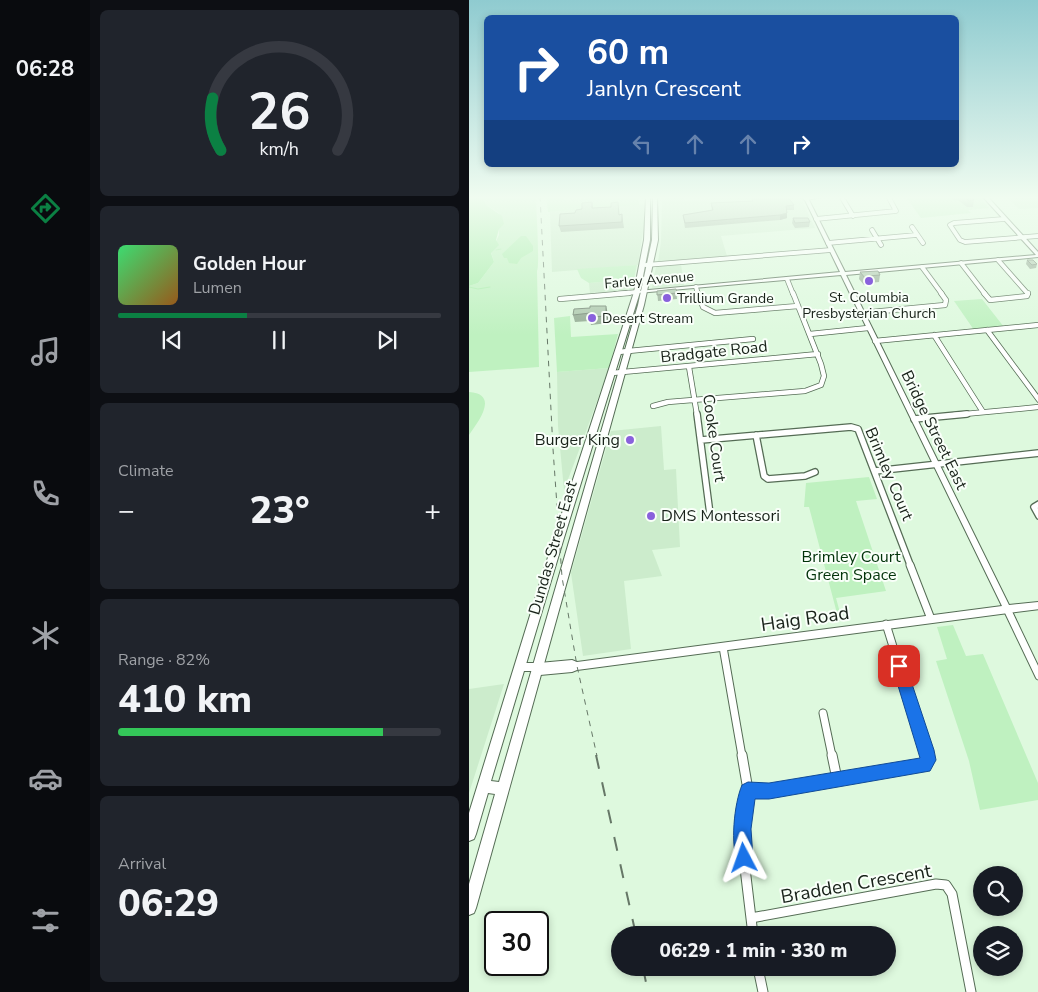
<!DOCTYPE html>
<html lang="en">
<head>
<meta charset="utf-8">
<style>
  body { margin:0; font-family:"Nunito Sans",sans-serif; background:#20242c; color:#f1f3f6; height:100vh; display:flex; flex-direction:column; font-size:19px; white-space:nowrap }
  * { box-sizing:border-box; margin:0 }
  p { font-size:16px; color:#9ea1a6 }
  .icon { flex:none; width:28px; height:28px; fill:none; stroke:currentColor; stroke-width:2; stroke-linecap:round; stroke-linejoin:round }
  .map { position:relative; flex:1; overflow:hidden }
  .side { display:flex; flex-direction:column; gap:10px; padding:10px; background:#0d0f14; width:379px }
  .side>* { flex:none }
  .hud { position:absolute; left:15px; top:15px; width:475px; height:152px; border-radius:8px; box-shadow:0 2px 8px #0003; background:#1a4fa0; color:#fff; overflow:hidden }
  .fabs { position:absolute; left:504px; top:866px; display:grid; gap:10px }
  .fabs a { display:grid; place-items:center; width:50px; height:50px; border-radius:50%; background:#171b24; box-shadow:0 2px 8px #0003; font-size:25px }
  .speed { position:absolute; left:15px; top:911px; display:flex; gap:10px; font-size:25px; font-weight:700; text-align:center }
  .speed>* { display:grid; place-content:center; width:65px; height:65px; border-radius:50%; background:#171b24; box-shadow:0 2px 8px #0003; line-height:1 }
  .speed .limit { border:2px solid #111; border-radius:8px; background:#fff; color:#111 }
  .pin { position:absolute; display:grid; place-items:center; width:42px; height:42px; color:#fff; margin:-21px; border-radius:10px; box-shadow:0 2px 8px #0006 }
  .me { position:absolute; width:55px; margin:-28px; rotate:356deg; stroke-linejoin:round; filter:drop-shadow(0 0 4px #0008) }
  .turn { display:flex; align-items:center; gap:18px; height:105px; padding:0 20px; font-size:22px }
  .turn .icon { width:65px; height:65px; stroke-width:2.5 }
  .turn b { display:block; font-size:35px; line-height:42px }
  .lanes { display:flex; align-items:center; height:48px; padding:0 20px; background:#0003; justify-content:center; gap:25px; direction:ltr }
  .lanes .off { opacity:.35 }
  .big { font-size:38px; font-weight:800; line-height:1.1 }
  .side .card { flex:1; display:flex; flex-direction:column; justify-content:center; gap:8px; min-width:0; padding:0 18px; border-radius:8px; background:#20242c }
  .side .dial { align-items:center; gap:0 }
  .dial svg { height:130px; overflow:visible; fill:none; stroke:#363941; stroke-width:7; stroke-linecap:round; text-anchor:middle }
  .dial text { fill:#f1f3f6; stroke:none }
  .song { display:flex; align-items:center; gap:15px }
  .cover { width:60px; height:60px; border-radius:8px; background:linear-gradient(135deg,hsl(140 70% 55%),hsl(30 70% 35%)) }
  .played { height:5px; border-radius:2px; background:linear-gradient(90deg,#0b8043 40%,#363941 40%) }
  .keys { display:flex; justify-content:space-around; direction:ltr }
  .heat { display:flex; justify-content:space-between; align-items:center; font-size:28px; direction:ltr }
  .charge { height:8px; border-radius:4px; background:linear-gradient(90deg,#34c759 82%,#363941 0) }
  .trip { position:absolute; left:142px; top:926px; width:285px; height:50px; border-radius:25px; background:#171b24; box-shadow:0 2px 8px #0003; font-weight:800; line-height:50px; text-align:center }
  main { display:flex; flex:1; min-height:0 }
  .dock { display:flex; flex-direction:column; width:90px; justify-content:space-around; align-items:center; background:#090b0e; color:#9ea1a6 }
  .dock .icon { width:35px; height:35px }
  .dock .current { color:#0b8043 }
  .dock b { font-size:22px; color:#f1f3f6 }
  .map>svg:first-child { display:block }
</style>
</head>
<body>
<main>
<nav class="dock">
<b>06:28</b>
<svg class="icon current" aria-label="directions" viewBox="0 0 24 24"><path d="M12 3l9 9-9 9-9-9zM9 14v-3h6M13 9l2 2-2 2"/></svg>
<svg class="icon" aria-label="music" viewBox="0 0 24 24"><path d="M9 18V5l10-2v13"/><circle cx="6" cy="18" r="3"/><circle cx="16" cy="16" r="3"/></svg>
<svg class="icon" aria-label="phone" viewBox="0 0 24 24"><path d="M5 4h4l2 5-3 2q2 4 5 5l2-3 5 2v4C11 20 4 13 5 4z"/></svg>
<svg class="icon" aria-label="climate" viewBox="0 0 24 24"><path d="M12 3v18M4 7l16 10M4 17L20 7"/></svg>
<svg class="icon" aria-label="car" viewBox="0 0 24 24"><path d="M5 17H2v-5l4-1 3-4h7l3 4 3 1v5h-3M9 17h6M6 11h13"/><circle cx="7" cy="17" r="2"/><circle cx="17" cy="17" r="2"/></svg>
<svg class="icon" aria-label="filters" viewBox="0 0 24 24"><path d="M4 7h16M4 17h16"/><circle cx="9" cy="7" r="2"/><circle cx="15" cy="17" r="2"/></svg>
</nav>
<section class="side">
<div class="card dial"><svg viewBox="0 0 100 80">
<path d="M14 69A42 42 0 1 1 86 69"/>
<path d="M14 69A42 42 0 0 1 9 37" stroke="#0b8043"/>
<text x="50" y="56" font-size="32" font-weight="700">26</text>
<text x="50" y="72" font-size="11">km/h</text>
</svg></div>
<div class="card">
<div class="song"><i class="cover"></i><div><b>Golden Hour</b><p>Lumen</p></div></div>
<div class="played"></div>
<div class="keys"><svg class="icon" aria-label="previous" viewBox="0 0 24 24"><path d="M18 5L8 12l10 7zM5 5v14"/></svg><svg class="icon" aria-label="pause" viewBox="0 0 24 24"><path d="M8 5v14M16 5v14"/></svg><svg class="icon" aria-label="next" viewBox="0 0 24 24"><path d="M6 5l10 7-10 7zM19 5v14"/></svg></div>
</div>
<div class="card"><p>Climate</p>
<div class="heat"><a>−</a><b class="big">23°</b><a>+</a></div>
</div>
<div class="card"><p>Range · 82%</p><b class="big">410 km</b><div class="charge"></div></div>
<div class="card"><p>Arrival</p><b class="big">06:29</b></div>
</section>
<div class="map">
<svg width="570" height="992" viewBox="0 0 570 992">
  <rect width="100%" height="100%" fill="#def9de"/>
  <path fill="#cceccc" d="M 241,196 L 331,196 L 346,228 L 252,236 L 258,256 L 189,262 L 192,242 L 193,199 L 214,197 L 215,201 L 241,199 Z
    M 537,196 L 569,196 L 569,208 L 550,209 Z
    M 175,204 L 175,225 L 169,265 L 83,272 L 81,212 Z
    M 212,264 L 215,285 L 183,288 L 187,266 Z
    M 165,279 L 164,290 L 121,293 L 120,283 Z
    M 140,368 L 115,437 L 95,490 L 89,426 L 88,372 Z
    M 192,426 L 195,470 L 207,469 L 211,547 L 183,550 L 193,576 L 155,581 L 162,649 L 114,656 L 102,573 L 142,431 Z
    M 35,684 L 0,793 L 0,689 Z"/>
  <path fill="#bff1c0" d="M 14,196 L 67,196 C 67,208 71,265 68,271 L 70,367 L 0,372 L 0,286 L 9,283 L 25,262 L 22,252 L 30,235 L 30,213 L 17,205 Z
    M 77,196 L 94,196 L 95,200 L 169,196 L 170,205 L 79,212 Z
    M 436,196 L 510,196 L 520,208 L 499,210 L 502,213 L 452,218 Z
    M 168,265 L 165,279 L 120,283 L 112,278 L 108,269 Z
    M 513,299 L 535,327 L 505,330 L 485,301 Z
    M 101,316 L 102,337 L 149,334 L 140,368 L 88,372 L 85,318 Z
    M 0,392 C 31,394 9,422 0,435 Z
    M 400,477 L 408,499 L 387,501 L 417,591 L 367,598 L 373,620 L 370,621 L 340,507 L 335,507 L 337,483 Z
    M 484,625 L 497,656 L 514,654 L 569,783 L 569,800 L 511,810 L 500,761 L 467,661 L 478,659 L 468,627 Z"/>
  <path fill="#a9edab" d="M 0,196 L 14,196 L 17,205 L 33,216 L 35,224 L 30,229 L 27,240 L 30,245 L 22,253 L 25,262 L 9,283 L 0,286 Z
    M 52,236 L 57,236 L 64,246 L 64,251 L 52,258 L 48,264 L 40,263 L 38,258 L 35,258 L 33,254 Z"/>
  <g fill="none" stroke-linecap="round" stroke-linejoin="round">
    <path stroke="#a9edab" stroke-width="1" d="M 27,250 L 32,249
      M 0,287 L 9,289 L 21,287"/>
    <g stroke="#556c55" stroke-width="5.5">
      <path id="minor-far4" d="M 372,196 L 384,216
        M 336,198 L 350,196
        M 347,219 L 427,211 L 419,196
        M 535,219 L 485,223 L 481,225 L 491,240 L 496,242 L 570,236
        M 443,227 L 454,243
        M 403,230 L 412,245
        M 359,243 L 447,235
        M 529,260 L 559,294
        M 492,263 L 516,294
        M 177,265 L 362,250
        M 453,267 L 473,294
        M 318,279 L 324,294
        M 227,287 L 229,294
        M 146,294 L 168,292"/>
    </g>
    <g stroke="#556c55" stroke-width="6">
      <path id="minor-far3" d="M 229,293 L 234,307 L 246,313 L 329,306
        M 515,293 L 521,300 L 558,296 L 559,293
        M 91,299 L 160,293
        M 392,313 L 476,305 L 477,300 L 472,293
        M 518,330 L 570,400
        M 341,334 L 399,328
        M 465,335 L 514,412
        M 406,341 L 570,325
        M 149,352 L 284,339
        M 220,367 L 228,415
        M 143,373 L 349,354
        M 184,406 L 199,402 L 336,391 L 352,385 L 355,376 L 352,364 L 324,293
        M 485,415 L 570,407"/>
    </g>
    <g stroke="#556c55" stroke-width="8">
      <path id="minor-far2" d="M 228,414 L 241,514
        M 445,419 L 498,414
        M 287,435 L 295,476 L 299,479 L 336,476 L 346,472
        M 232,440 L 382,427 L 389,429 L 442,567
        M 406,471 L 570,453
        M 570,504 L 565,507 L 570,516"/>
    </g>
    <g stroke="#556c55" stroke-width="9">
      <path id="minor-far1" d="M 441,565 L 462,619
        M 538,609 L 570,676
        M 417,624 L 458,756
        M 254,647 L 273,756
        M 354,713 L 363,756"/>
    </g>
    <g stroke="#556c55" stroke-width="11">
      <path id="minor" d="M 273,755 L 279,790 L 300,791 L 455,766 L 459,760 L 458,755
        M 363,755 L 368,779
        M 279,790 L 273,829 L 273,843 L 284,935
        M 282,918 L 467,884 L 477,885 L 483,894 L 502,992
        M 289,968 L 294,992"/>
    </g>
    <g stroke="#556c55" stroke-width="2">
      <path id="tertiary" d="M 334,196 L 338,196 L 376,272 L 567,255 L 513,196 L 518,196 L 570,253 L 570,257 L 377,275 L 540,605 L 570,602 L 570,609 L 108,670 L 103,672 L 71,675 L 64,671 L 51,671 L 48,670 L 47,667 L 48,664 L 51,663 L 70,663 L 103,660 L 108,662 L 533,606 L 372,275 L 169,293 L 167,292 L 169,291 L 371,272 Z"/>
    </g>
    <g stroke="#556c55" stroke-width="2">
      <path id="primary" d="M 177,196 L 181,196 L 181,240 L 171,292 L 94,541 L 22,781 L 30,782 L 169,305 L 183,240 L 184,196 L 188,196 L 189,240 L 175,305 L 7,908 L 5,913 L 0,915 L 0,884 L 26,794 L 19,793 L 7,834 L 5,839 L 0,841 L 0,813 L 84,541 L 165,292 L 175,240 Z"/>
    </g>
    <use href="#minor-far4" stroke="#fff" stroke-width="4"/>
    <use href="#minor-far3" stroke="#fff" stroke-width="4.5"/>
    <use href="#minor-far2" stroke="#fff" stroke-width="5.5"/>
    <use href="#minor-far1" stroke="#fff" stroke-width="7"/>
    <use href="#minor" stroke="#fff" stroke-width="9"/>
    <use href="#tertiary" fill="#fff" fill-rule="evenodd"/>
    <use href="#primary" fill="#fff" fill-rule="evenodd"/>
    <path stroke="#667767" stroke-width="1" stroke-dasharray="5.5 5.5" stroke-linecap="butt" d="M 71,196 L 84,449 L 93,577 L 108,666 L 128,756"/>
    <path stroke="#667767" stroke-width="2" stroke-dasharray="14 14" stroke-linecap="butt" d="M 127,755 L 167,935
      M 174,968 L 179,992"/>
  </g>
  <path fill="#97ae97" d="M 481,196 L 502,196 L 505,200 L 504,207 L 498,207 L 489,200 L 485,200 Z
    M 283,198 L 325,205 L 325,210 L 318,210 L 318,218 L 311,220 L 216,228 L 214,215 L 243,211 L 242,203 L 283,201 Z
    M 123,202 L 124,208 L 150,209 L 150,215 L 153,214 L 155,228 L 92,232 L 90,226 L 106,213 Z
    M 324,218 L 341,222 L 340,227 L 326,228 L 323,223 Z
    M 558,260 L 568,264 L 567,268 L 561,269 L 557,264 Z
    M 391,272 L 411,275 L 410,282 L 399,283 L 399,285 L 395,285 L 390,279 Z
    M 207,289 L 208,299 L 189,301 L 188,291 Z
    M 121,308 L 139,314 L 139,323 L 122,325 L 121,321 L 106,322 L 104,315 Z"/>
  <path fill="#7b8d7b" d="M 318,213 L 318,218 L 311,220 L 311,215 Z
    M 137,306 L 139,314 L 139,323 L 137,316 Z"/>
  <path fill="#b0cab0" stroke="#7b8d7b" d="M 293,196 L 318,196 L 325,205 L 317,206 L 318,213 L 311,215 L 216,223 L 214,215 L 244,210 L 242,203 L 284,201 L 283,198 Z
    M 495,196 L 502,196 L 505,200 L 500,201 Z
    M 123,202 L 123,208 L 142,207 L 142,203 L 149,202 L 150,215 L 153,214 L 153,222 L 90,226 L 91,214 L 106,213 L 107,210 L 113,209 L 113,203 Z
    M 324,218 L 339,218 L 341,222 L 326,223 Z
    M 558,260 L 564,260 L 568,264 L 563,265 Z
    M 409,271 L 411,275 L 399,276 L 400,278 L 396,278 L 391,272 Z
    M 207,289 L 208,293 L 188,295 L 188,291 Z
    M 121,306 L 137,306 L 137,316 L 121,317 L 121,313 L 104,315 L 105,309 L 121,308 Z"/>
  <linearGradient id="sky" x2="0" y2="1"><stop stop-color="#8fcbd0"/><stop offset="0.59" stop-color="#f0fcf0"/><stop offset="1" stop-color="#f0fcf0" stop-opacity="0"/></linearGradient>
  <rect width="570" height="335" fill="url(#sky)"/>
  <path fill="#1a73e8" stroke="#114b97" d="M 430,659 L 435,661 L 437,666 L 465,750 L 467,760 L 461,771 L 300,799 L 286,799 L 282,829 L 284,858 L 281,864 L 275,867 L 269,864 C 261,845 265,804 273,785 L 279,782 L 300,783 L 451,758 L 423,666 L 425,661 Z"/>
  <g fill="#8961dc" stroke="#f9fff9" stroke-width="2">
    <circle cx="400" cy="281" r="5"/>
    <circle cx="198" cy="298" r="5"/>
    <circle cx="123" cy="318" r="5"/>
    <circle cx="161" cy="440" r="5"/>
    <circle cx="182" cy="516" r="5"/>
  </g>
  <g text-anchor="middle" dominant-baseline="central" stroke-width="4" stroke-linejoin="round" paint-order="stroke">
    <g font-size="14" fill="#182219" stroke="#f9fff9">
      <text transform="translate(180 280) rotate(-5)">Farley Avenue</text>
    </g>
    <g font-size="14" fill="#182219" stroke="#f9fff9" text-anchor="start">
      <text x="400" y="297" text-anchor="middle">St. Columbia<tspan x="400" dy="16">Presbysterian Church</tspan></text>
      <text x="208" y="298">Trillium Grande</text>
      <text x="133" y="318">Desert Stream</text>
    </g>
    <g font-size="16" fill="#182219" stroke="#f9fff9">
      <text transform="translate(245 352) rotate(-6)">Bradgate Road</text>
      <text transform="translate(465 430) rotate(64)">Bridge Street East</text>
      <text transform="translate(245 438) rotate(82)">Cooke Court</text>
      <text transform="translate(420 474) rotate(67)">Brimley Court</text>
      <text transform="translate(84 548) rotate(-74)">Dundas Street East</text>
    </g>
    <g font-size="16" fill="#182219" stroke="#f9fff9" text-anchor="end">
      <text x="151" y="440">Burger King</text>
      <text x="192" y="516" text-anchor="start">DMS Montessori</text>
    </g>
    <g font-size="16" fill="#02330a" stroke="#f9fff9">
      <text x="382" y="557">Brimley Court<tspan x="382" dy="18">Green Space</tspan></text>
    </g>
    <g font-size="19" fill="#182219" stroke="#f9fff9">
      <text transform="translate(336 619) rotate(-8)">Haig Road</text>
      <text transform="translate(387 884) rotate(-10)">Bradden Crescent</text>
    </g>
  </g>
</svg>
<div class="fabs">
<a><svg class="icon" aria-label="search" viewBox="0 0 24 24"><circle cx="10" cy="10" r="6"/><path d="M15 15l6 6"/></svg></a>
<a><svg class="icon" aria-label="layers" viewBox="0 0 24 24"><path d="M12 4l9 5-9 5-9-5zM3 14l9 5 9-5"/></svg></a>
</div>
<div class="speed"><div class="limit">30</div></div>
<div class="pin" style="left:430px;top:666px;background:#d93025"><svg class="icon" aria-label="arrive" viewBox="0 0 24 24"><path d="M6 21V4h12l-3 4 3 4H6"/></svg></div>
<svg class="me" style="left:275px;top:858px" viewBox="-20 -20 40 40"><path d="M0-17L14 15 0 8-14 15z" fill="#1a73e8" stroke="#fff" stroke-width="4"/></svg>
<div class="trip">06:29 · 1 min · 330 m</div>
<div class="hud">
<div class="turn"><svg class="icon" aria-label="right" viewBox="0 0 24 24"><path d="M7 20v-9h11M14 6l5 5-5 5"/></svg><div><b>60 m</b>Janlyn Crescent</div></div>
<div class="lanes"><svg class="icon off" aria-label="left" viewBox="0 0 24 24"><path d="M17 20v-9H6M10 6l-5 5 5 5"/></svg><svg class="icon off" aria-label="ahead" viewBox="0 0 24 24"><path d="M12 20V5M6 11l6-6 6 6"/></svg><svg class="icon off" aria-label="ahead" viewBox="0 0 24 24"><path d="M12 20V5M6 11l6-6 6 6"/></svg><svg class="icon" aria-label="right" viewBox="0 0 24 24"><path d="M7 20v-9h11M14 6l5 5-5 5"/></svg></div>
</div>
</div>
</main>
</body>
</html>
